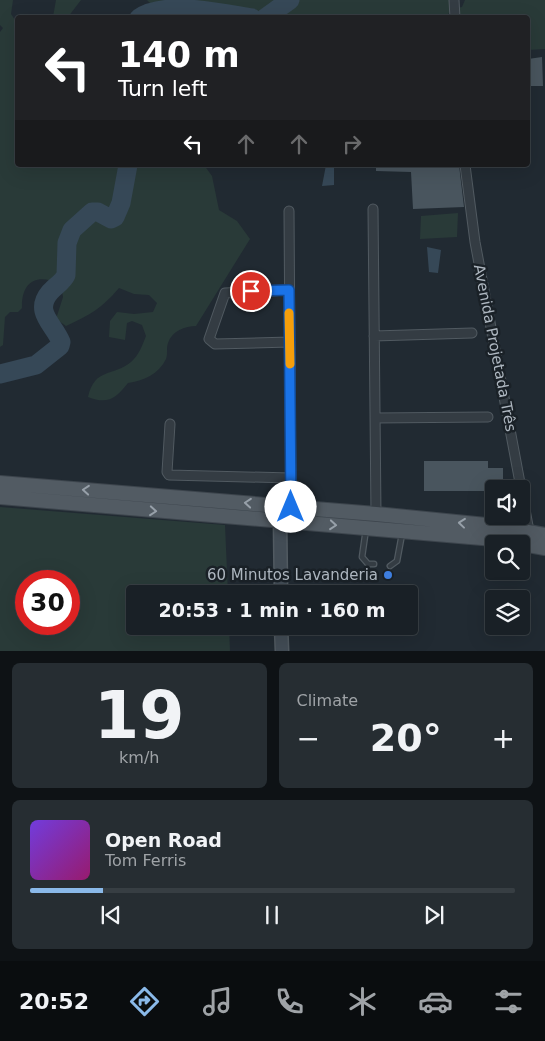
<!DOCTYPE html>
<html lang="en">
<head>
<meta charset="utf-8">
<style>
  body { margin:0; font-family:"DejaVu Sans",sans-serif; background:#262d32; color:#f1f3f6; height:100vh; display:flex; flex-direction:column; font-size:19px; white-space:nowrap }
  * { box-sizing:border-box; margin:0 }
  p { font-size:16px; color:#9fa3a7 }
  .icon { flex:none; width:28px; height:28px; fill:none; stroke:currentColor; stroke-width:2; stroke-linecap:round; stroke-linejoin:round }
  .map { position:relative; height:651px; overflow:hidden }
  .drawer { display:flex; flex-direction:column; gap:12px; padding:12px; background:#0e1215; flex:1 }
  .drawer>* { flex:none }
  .hud { position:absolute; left:15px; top:15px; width:515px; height:152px; border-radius:5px; box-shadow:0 5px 20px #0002,0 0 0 1px #373e43; background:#202124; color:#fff; overflow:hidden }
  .controls { position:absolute; left:485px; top:480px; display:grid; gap:10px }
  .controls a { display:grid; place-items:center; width:45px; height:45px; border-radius:5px; background:#192026; box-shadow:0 5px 20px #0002,0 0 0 1px #373e43; font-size:25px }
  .speed { position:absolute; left:15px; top:570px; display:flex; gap:10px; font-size:25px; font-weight:700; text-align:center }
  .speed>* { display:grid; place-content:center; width:65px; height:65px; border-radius:50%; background:#192026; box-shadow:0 5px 20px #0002,0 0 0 1px #373e43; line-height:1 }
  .speed .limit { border:8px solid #d22; background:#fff; color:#111 }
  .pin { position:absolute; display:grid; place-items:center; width:42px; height:42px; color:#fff; margin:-21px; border:2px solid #fff; border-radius:50%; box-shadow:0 1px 5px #0007 }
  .me { position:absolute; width:55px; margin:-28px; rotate:0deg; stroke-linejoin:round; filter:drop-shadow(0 0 4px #0008) }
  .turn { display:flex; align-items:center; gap:18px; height:105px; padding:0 20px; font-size:22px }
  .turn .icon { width:65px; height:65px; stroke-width:2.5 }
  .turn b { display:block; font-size:35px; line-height:42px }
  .lanes { display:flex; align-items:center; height:48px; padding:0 20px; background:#0003; justify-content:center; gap:25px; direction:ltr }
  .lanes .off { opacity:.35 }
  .big { font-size:38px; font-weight:700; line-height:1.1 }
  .drawer .card { flex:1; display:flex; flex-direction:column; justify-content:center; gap:8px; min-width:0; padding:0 18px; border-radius:8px; background:#262d32 }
  .drawer .dial { align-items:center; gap:0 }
  .dial b { font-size:65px; line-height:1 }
  .song { display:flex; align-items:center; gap:15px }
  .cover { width:60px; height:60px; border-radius:8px; background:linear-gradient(135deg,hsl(260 70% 55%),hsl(320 70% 35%)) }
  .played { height:5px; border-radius:2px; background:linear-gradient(90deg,#8ab9e9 15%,#373e43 15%) }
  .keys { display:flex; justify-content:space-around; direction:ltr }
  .heat { display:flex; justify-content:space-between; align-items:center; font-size:28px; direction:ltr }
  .drawer .tiles { flex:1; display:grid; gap:12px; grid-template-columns:1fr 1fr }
  .card:last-child { grid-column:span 2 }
  .trip { position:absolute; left:126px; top:585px; width:292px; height:50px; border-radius:5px; background:#192026; box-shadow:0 5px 20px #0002,0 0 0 1px #373e43; font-weight:700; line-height:50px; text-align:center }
  .tabs { display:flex; height:80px; justify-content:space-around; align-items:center; background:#0a0d0f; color:#9fa3a7 }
  .tabs .icon { width:35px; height:35px }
  .tabs .active { color:#8ab9e9 }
  .tabs b { font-size:22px; color:#f1f3f6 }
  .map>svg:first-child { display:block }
</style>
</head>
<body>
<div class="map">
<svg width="545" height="651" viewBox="0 0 545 651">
  <rect width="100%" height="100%" fill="#212a32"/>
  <path fill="#293a38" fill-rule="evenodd" d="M 0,0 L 13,0 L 11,14 L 17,23 L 18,165 L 204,165 L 212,176 L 219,210 L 237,221 L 250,239 L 196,326 C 185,326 172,331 168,343 C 166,348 168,354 166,359 C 159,374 143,381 128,383 C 116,398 108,405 88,397 C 95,367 113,377 131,362 C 139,355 142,346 146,336 L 142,325 L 132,321 L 127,323 L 125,340 L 109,337 L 110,321 L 117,312 L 134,314 L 153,312 L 157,303 L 149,295 L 134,294 L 119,288 C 102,308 90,315 66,326 L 56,319 L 63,297 L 61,285 C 37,272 21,282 22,308 L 18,312 L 10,312 L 5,317 L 3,345 L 0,347 L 0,32 L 3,28 L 0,25 Z
    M 56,0 L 81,0 L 68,17 L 53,17 Z
    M 147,0 L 451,0 L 452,4 L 447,18 L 148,18 L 150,3 Z
    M 465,0 L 545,0 L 545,49 L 528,50 L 528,18 L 452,18 L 456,8 L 462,7 Z
    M 458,213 L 457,237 L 420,239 L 421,216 Z
    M 0,507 L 225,525 L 228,594 L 135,594 L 135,626 L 229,626 L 230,651 L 0,651 ZM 69,581 L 69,624 L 26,624 L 26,581 Z"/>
  <path fill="#364857" d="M 326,165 L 334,165 L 334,185 L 322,186 Z
    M 427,247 L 441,250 L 438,273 L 429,272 Z"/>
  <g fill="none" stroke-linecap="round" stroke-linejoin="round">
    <path stroke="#364857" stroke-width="19" d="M 139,18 C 165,0 221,13 252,18
      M 265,18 L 290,0
      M 0,374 L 36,365 L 60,346 L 61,342 C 54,324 33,312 50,292 C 55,286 63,282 66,275 L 67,243 L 72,230 L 92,212 L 98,212 L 111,219 L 115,217 L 121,203 L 128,165"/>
  </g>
  <path fill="#49555e" d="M 542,57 L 543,86 L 528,86 L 528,59 Z
    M 376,165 L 459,165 L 464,207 L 413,209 L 411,172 L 376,171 Z
    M 424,461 L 488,461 L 488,468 L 503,468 L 503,489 L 494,489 L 494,491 L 424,491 Z"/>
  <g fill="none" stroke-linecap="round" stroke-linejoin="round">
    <g stroke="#515a61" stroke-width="7">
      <path id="lane" d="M 366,529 L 362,557 L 368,564 L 374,564
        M 390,566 L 397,561 L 402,534"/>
    </g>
    <g stroke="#515a61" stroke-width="11">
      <path id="street" d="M 454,0 L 455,18
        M 465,165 L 475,242 L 529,531
        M 373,209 L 376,514
        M 289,211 L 291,507
        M 289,290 L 225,293 L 209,339 L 215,344 L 290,342
        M 374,336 L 472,333
        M 375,418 L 488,417
        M 170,424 L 167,472 L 169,475 L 291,478"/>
    </g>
    <g stroke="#515a61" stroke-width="15">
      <path id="secondary" d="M 280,520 L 281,594
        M 281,626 L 282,651"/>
    </g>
    <g stroke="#3d454d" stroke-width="16">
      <path id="primary" d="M 0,483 L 376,514 L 496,526 L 545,535
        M 0,497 L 494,539 L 545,548"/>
    </g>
    <use href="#lane" stroke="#343c43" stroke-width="4.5"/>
    <use href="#street" stroke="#343c43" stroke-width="9"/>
    <use href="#secondary" stroke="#424c55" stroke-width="12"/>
    <use href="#primary" stroke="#525b63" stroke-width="14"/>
  </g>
  <defs><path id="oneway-chevron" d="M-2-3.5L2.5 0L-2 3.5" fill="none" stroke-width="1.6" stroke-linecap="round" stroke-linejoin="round" transform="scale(1.25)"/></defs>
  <g stroke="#97a0a9">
    <use href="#oneway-chevron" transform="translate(86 490) rotate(-175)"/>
    <use href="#oneway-chevron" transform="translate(248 503) rotate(-175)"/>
    <use href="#oneway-chevron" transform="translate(153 511) rotate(5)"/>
    <use href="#oneway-chevron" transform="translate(462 523) rotate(-174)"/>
    <use href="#oneway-chevron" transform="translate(333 525) rotate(5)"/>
  </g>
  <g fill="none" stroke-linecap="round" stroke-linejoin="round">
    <g stroke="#114b97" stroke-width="12">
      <path id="route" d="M 251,291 L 289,290 L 291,507"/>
    </g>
    <use href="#route" stroke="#1a73e8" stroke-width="9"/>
    <path stroke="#f59e0b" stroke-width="9" d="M 289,313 L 290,364"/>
  </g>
  <circle fill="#3f7fe0" stroke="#1a2127" stroke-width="2" cx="388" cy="575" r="5"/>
  <g text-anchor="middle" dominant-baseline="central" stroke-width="5" stroke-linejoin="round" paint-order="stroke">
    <g font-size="15" fill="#aeb7c0" stroke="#1a2127">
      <text transform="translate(495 348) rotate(79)">Avenida Projetada Três</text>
    </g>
    <g font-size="15" fill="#aeb7c0" stroke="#1a2127" text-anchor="end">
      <text x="378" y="575">60 Minutos Lavanderia</text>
    </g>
  </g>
</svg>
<div class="controls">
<a><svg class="icon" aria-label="sound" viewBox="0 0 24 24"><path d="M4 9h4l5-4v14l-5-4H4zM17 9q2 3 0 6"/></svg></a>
<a><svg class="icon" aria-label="search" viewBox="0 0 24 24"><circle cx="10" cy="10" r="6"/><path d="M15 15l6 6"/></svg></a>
<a><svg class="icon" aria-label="layers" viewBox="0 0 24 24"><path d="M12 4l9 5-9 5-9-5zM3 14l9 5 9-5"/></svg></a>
</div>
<div class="speed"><div class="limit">30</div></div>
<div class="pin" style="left:251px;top:291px;background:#d93025"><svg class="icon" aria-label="arrive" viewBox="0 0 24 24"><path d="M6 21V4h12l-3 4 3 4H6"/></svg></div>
<svg class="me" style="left:291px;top:507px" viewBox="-20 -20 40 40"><circle r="19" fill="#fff"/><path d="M0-13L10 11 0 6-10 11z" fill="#1a73e8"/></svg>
<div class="trip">20:53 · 1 min · 160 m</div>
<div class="hud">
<div class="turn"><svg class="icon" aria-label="left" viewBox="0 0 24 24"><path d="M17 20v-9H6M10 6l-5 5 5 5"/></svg><div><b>140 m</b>Turn left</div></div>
<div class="lanes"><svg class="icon" aria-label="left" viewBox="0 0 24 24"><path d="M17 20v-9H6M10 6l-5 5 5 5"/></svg><svg class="icon off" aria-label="ahead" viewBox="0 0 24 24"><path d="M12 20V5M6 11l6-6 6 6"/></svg><svg class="icon off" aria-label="ahead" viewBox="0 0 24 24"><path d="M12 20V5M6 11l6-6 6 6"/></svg><svg class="icon off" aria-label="right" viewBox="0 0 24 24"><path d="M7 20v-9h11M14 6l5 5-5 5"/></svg></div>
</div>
</div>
<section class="drawer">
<div class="tiles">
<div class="card dial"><b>19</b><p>km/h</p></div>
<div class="card"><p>Climate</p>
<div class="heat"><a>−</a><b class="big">20°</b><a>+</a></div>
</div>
<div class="card">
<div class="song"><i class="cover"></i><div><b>Open Road</b><p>Tom Ferris</p></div></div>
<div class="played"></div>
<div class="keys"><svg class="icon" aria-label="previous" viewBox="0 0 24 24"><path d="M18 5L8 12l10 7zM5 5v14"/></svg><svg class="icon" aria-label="pause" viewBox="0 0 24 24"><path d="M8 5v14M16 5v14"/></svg><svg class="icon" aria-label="next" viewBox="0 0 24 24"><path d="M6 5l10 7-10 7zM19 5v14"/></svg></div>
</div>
</div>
</section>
<nav class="tabs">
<b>20:52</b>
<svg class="icon active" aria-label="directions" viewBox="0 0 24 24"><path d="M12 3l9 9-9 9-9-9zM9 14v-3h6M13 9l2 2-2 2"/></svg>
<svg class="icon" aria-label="music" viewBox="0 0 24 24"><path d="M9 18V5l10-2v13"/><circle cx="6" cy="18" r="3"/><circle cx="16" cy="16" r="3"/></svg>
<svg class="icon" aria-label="phone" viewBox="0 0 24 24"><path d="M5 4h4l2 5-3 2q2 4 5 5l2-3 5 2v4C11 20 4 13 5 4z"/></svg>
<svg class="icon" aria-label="climate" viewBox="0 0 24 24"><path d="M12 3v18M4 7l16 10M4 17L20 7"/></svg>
<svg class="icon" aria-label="car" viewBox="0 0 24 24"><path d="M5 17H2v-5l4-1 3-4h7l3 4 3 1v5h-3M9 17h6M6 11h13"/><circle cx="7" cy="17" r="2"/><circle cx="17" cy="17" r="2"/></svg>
<svg class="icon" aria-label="filters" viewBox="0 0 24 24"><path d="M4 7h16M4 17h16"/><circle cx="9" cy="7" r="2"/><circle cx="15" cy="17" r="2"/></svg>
</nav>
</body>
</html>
